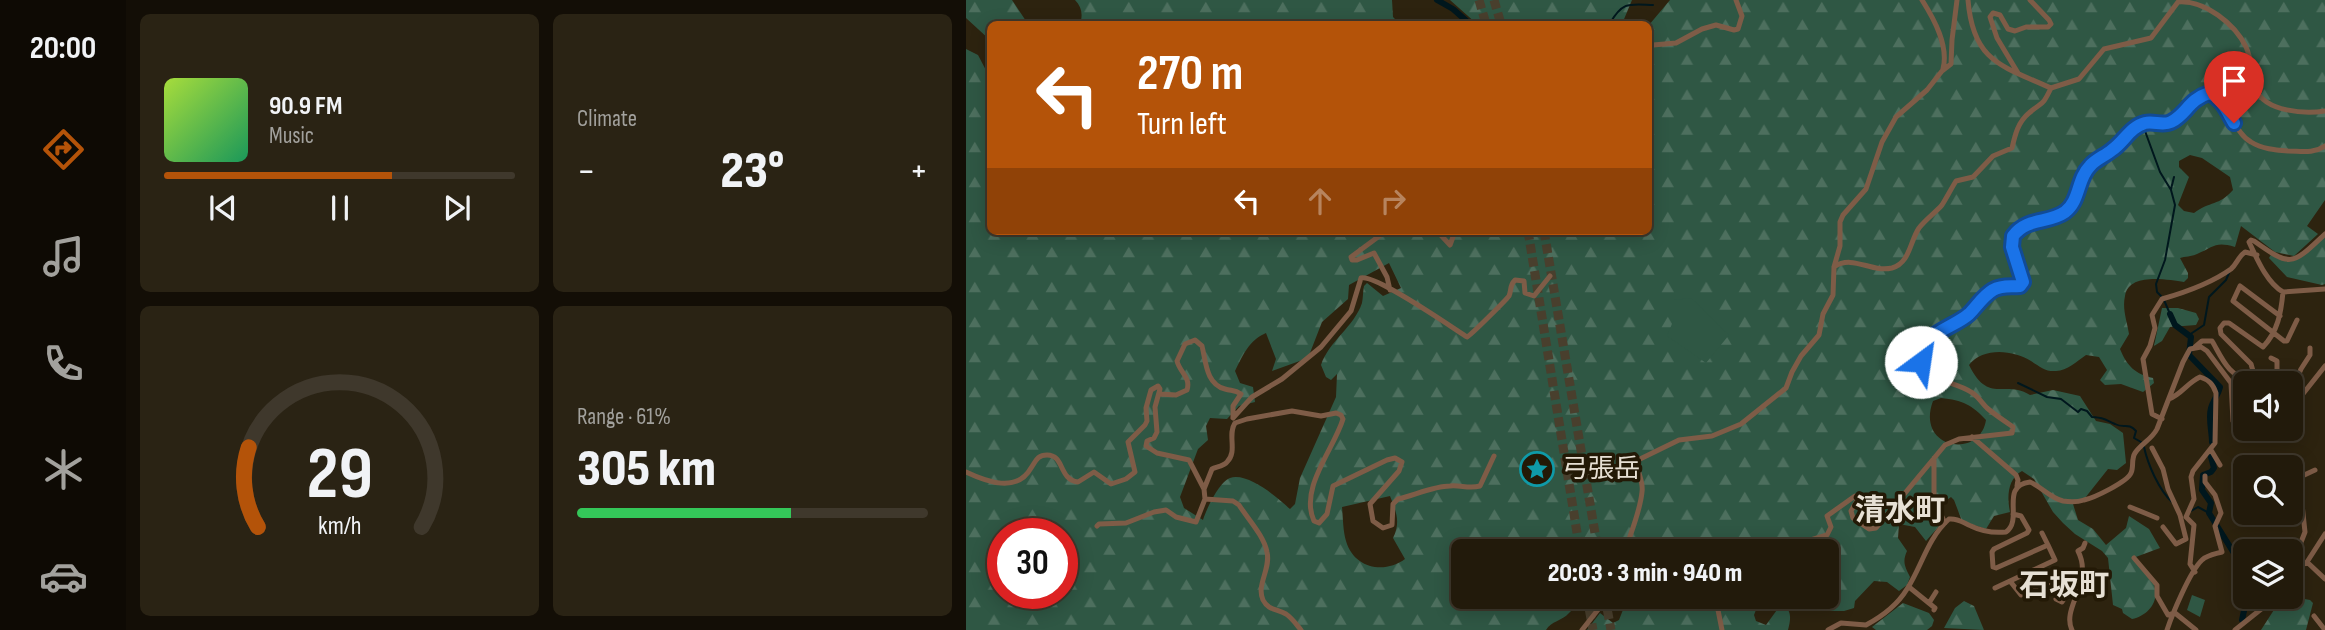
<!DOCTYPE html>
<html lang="en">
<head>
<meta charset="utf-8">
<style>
  body { margin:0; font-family:"Sofia Sans Condensed","Noto Sans JP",sans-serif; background:#2a2314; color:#f1f3f6; height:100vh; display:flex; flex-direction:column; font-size:26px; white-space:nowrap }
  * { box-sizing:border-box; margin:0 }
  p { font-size:23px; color:#a2a19d }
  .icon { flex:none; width:38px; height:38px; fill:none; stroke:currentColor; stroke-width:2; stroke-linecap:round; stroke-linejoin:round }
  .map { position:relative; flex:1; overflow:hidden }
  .panel { display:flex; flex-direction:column; gap:14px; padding:14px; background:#130e06; width:840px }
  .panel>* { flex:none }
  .guide { position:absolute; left:21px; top:21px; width:665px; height:214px; border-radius:10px; box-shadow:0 4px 18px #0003,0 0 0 2px #3f382c; background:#b45309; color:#fff; overflow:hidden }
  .controls { position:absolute; left:1267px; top:371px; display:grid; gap:14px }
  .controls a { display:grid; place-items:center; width:70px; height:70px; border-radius:10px; background:#221a0b; box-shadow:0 4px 18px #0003,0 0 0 2px #3f382c; font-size:35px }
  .speed { position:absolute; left:21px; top:518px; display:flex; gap:14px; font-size:35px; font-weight:700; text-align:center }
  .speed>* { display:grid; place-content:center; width:91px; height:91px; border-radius:50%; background:#221a0b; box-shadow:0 4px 18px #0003,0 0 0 2px #3f382c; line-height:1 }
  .speed .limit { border:10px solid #d22; background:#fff; color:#111 }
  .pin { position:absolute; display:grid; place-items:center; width:60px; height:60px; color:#fff; margin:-72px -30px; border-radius:50% 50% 50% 0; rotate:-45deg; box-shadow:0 0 7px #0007 }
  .pin .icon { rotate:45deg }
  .me { position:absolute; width:77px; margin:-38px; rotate:31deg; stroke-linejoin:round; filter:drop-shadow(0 0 5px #0008) }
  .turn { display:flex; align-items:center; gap:24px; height:147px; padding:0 35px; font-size:32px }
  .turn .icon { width:91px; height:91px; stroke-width:2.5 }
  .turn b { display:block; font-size:49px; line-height:60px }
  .lanes { display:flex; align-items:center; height:66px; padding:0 35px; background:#0003; justify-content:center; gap:35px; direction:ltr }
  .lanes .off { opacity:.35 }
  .big { font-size:52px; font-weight:800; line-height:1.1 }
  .panel .widget { flex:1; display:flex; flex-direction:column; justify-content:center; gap:10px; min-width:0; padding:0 24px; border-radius:10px; background:#2a2314 }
  .panel .dial { align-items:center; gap:0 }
  .dial svg { height:182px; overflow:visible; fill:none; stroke:#3f382c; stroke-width:7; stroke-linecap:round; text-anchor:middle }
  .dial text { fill:#f1f3f6; stroke:none }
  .song { display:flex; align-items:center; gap:21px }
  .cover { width:84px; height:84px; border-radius:10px; background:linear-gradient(135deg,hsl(80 70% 55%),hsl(150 70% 35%)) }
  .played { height:7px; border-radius:4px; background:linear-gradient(90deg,#b45309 65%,#3f382c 65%) }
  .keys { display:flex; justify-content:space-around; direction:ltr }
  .heat { display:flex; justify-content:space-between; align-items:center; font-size:38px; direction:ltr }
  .charge { height:10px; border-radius:5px; background:linear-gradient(90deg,#34c759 61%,#3f382c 0) }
  .panel .tiles { flex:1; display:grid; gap:14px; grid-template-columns:repeat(2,1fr) }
  .trip { position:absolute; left:485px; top:539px; width:388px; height:70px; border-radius:10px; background:#221a0b; box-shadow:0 4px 18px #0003,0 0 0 2px #3f382c; font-weight:800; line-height:70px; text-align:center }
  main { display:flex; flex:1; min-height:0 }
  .tabs { display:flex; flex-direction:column; width:126px; justify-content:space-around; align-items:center; background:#0e0a04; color:#a2a19d }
  .tabs .icon { width:49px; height:49px }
  .tabs .current { color:#b45309 }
  .tabs b { font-size:32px; color:#f1f3f6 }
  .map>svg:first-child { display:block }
</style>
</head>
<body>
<main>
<nav class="tabs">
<b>20:00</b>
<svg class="icon current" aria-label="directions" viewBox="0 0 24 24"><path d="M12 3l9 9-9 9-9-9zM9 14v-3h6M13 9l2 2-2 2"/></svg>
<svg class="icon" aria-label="music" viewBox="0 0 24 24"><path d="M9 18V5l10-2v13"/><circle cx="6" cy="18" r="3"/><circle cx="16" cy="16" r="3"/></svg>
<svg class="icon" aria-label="phone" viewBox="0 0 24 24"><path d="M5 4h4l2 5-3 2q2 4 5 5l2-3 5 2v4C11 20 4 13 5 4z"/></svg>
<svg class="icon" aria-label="climate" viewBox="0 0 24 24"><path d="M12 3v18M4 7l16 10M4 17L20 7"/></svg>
<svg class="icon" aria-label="car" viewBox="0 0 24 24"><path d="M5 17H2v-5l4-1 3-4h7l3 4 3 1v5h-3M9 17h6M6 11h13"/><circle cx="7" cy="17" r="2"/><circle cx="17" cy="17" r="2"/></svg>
</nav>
<section class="panel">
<div class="tiles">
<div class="widget">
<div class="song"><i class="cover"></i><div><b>90.9 FM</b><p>Music</p></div></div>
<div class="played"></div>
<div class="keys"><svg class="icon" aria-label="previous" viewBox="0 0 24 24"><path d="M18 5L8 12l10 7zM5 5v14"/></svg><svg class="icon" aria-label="pause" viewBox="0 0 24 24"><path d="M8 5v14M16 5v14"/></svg><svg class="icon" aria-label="next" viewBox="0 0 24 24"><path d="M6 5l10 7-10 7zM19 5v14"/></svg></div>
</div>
<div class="widget"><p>Climate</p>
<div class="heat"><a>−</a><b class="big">23°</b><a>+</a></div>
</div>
<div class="widget dial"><svg viewBox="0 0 100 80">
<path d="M14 69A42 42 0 1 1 86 69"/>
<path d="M14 69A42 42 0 0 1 10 34" stroke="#b45309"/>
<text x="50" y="56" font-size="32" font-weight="700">29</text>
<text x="50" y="72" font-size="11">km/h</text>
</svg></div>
<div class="widget"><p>Range · 61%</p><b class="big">305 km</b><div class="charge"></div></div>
</div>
</section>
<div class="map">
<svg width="1359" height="630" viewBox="0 0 1359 630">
  <defs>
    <pattern id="forest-firs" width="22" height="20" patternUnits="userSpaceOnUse" patternTransform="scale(1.75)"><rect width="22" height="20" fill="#2f5744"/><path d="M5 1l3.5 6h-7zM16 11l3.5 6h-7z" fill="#4d6f5e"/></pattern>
  </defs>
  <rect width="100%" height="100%" fill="#2d230f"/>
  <path fill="url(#forest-firs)" fill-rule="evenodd" d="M 0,0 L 46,0 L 62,24 L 24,24 L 24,40 L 0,18 Z
    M 109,0 L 426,0 L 427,17 L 434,24 L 114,24 C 117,15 116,7 109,0 Z
    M 484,0 L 666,0 L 656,24 L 641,24 L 636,19 L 603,24 L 511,24 Z
    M 704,0 L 1359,0 L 1359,200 L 1341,226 L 1352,234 L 1328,256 L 1309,252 L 1275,226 L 1269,247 C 1249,241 1248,247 1231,254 C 1225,257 1219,256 1214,258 L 1222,273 L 1222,278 L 1218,282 C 1202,280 1163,272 1159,296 C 1156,309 1161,321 1163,334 L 1154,349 C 1161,366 1169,374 1187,378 L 1188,383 L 1177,392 L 1155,384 L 1139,385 L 1134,380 L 1141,370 L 1133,357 L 1120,355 C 1111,361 1101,371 1090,371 C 1080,372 1073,366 1065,361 C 1047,350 1017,347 1003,365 C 1023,405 1038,379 1064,395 L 1087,390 L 1114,396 L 1130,421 L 1144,424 L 1157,433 L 1160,463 L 1151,470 L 1142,469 L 1119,498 L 1107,504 L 1112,520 L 1127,529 L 1140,545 L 1160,528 L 1163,516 L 1183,529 L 1194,548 L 1167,558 C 1173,565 1181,572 1186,580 C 1196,598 1184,615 1166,619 L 1157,613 L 1156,609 L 1147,605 L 1142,558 L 1136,551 L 1109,534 L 1097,523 L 1087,512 L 1068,479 L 1056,471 C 1041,479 1041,498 1044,512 L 1028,516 L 1020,529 L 996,521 L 988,500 L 985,497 L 975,504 L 971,515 L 974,525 L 960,541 L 949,527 L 933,524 L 932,538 L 941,551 C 936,562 939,567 944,577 L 941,585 L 933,591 L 921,582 L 908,581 L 889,601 L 888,608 L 878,611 L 849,611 L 842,597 L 861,597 L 861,551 L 497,551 L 497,597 L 619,597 C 611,601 610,607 603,613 C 596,621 585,621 580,630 L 0,630 L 0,49 L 12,55 L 24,78 L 24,231 L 682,231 L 683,25 ZM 1224,155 L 1236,158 L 1264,177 L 1267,190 C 1253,206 1244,201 1228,213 L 1218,211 L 1212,205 L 1223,177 L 1213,167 L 1213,161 ZM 423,263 L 435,288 L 417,296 L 401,283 L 398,286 C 397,291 397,298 396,303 C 388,327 363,341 355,365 L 360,377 L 365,380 L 371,374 L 370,397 L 334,478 L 329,504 L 324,509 C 312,498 282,472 264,478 C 253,482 240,510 237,520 L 218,508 L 214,497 L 232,449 L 242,440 L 240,426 L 244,418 L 261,419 L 273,406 L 289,402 L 287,387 L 274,383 L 269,371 C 277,355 283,340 300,333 L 310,359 L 306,371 L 342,358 L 356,322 L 382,299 L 383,285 ZM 975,398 C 997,400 1006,405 1020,420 C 1014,460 949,449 967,401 ZM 424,496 C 430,511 435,522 427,538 L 439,559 C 419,574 388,569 380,541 C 377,531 377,518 376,507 ZM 37,534 L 96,534 L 96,593 L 37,593 Z
    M 1359,234 L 1359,284 L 1356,285 L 1321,277 L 1303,258 L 1306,253 L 1326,261 Z
    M 1196,308 L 1212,308 L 1230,313 L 1233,319 L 1230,325 L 1204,327 L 1196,341 L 1188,346 Z
    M 662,597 L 801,597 L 791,607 L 788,615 L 790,621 L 800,625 L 816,603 C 826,611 825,618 822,630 L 621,630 L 634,613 L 647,623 L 653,620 Z
    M 1327,597 L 1344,600 L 1347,603 L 1340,630 L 1295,630 L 1315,599 Z
    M 998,601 L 1008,606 L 1018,630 L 978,628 L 989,608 Z
    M 937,603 L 963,613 L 968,620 L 966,626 L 961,630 L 910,630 L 906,627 Z"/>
  <path fill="#2f5744" d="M 725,298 L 763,335 L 740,363 L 701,336 L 708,319 L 708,300 Z
    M 1226,595 L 1239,600 L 1234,617 L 1221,610 Z"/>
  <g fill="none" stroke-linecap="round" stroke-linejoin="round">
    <path stroke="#00171d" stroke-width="2" d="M 626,24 L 644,23 C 657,1 663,4 687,5
      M 1174,129 L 1179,131 L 1194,172 L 1205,190 L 1209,205 L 1199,260 L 1190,284 L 1191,292 L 1195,296
      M 1205,189 L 1208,177
      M 1198,300 L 1204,314
      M 1223,335 L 1238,325 L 1243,297 L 1260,280 L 1263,273
      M 1052,383 L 1081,397 L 1095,399 L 1112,412 L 1115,409 L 1121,411 L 1126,417 C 1139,418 1138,419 1149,424 C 1158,429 1162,422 1170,431 L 1168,438 L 1175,442
      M 1178,447 C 1182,465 1193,490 1206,502
      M 1225,511 L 1232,507 L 1243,513"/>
    <path stroke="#00171d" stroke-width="6" d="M 471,0 L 487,9 L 504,24
      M 1204,314 L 1209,325 L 1225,337 L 1223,355 L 1254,387 C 1252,396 1247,400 1245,408 C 1242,419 1246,431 1246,442
      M 1245,457 L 1248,468 L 1245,472 L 1237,475 L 1236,490 L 1245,503 L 1243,513 L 1279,571
      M 1276,620 L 1281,597"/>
    <path stroke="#493f2d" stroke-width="9" stroke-dasharray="9 4.5" stroke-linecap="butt" d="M 513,0 L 520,24
      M 528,0 L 535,24
      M 562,231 L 614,551
      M 578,231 L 632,551
      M 621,597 L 627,630
      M 639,597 L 645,630"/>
    <path stroke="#7e5c47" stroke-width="5" d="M 956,0 C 968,19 983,46 977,69
      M 1002,0 C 1007,62 1036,66 1085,88 L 1113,79 L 1138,49 L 1185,38 L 1212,2 C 1239,0 1269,24 1280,47 C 1287,61 1284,77 1290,90 C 1300,112 1339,114 1359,111
      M 682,52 L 687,45 L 710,43 L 736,29 L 750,25 L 768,30 L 772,29 L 776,16 L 770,0
      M 1052,73 L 1031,38 L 1024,17 L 1027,13 L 1034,15 L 1042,29 L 1049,31 L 1060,27 L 1082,27 L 1085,24 L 1083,20 L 1064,0
      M 420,231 L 385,257 L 386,260 L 391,260 L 408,253 L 421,277 L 424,290
      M 471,231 L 484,245 L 487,237 L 485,231
      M 1359,234 C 1326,265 1326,268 1288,241 L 1285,240 L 1283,242 C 1291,259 1301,283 1317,292 L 1359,289
      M 868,267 C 887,254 905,273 926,268 C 944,263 944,241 953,228 C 960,219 969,213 976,205 C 981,197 985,189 990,181 L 1007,177 L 1027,156 L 1046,148 C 1049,135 1052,122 1063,113 C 1077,101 1076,107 1085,88
      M 1314,316 L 1274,286 L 1267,301 L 1318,341 L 1321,341 L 1331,320
      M 1229,347 L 1236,341 L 1246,341 C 1254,354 1264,381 1284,377 L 1287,371 L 1285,364 L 1255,334 L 1254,328 L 1258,323 L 1263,323 L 1297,347 C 1312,331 1315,313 1317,292
      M 1296,383 L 1299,375 L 1308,374 L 1311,371 L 1311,361 L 1305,358
      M 1325,392 L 1335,369 L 1344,355 L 1344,348
      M 194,394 L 210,395 L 221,390 C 225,377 214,373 211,361 L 219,344 L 229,340 L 236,346 C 240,362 240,384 259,389 C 266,391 269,390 275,394 L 267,406 L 267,417
      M 1279,394 L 1274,393 L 1271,410 L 1279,413
      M 1203,399 C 1216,394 1221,383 1234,377 C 1243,380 1247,384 1250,393 L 1249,443 L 1227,471 L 1225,477 L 1228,499 L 1220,517 L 1228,525 L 1224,564 L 1229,572
      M 1325,409 L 1359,366
      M 267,418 L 286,397 L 316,379 L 355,347 L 385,311 L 395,278 C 409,274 484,326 501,337 C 505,335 540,300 543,296 C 546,289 543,286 549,280 L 558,281 L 559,293 L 568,296 L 584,276
      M 1196,419 L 1186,414 L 1177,359 L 1184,346 L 1189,328 L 1186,315 L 1196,299 C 1217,293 1247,282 1265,269 C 1271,264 1272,257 1279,252 L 1291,255
      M 1006,437 L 1050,475 L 1052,480 L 1051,486
      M 1186,448 L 1197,469 L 1202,489 L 1214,515 L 1220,539 L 1210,544 L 1197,527
      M 1245,450 L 1254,465
      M 968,458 L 968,500 L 979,523
      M 0,472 C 21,482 51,493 65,468 C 70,461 71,455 81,455 C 99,455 92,479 112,482 L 128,472 L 145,484 L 160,479 L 169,472 L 162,442 L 179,425 L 181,421 L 180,408 L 185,390 L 192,386 L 194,389 L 189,407 L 191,432 L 188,438 L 181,441 L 180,446 L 191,453 L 223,460 L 238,489 L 239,499 L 267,501 L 273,505 C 282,519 298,536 301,552 C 305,569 290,585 297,600 C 302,610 311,609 320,614 C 326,618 330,624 335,630
      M 1273,477 L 1277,482 L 1276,498 L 1279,502
      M 1334,477 L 1349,470
      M 1325,482 L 1333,476 L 1339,532 L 1325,568
      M 238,489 L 246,469 C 250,467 258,466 261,462 C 272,451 261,435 269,423 L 281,419 L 326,411 L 355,416 L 370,413 L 375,415 L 377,419 C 368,449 333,488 348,521 L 353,523 L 361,514 L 367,486 L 421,460 L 429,458 L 436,462 L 433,471 L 404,504 L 407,521 L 417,528 L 426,525 L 427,504 L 432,499 C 449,495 468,486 484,486 C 495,485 503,489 514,486 L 528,456
      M 1164,507 L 1191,518
      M 1047,514 L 1055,516 L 1063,530 L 1061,533 L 1028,549 L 1026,552 L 1027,567 L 1030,568 L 1082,545 L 1089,560 L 1044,581 L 1055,595 L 1095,577 L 1097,581 L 1095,593 L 1090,599 L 1096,602 L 1106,586 L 1114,586
      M 131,526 L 133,524 L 160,523 L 188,512 L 200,510 L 210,517 L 230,522 L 239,499
      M 1076,533 L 1082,545
      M 659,551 C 665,532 674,512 676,492 C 678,480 669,470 672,460 L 713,440 L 746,436 L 775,424 L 820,388 L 826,372 L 835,356 L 853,335 L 857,314 L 867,295 L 868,267 L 874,246 L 874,222 L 877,215 L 900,189 L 916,142 L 930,117 L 961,90 L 976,71 L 985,64 L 986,40 L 991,0
      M 808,551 L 861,535 L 865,527 L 861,516 L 889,496 L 892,499 L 885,511 L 887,518 L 903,529 L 910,528 L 979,445 L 993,439 L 1046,433 L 1047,427 C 1039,421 1029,415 1021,408 C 1015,402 1012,396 1005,392 C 988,380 951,381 955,352 L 971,334 L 1003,314 L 1025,291 L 1034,287 L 1054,286 L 1058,278 L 1046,247 L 1047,236 C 1063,215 1081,224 1099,212 C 1113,202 1110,182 1121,170 C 1129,160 1141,156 1150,147 C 1160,139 1166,127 1179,123 C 1188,121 1196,126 1205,122 C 1221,114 1222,100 1243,93 C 1264,101 1266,131 1285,142 C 1296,149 1309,150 1322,151 C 1335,151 1347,154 1359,146
      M 1168,558 L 1191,585 L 1191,596 L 1202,615 L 1209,613 L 1230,630
      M 1341,562 L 1359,579
      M 1325,573 L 1341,562 L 1359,534
      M 943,587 L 969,608 L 968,610
      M 1029,588 L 1044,581
      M 963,603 L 970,592
      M 1348,616 L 1359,630
      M 616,630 L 642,597
      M 756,630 L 752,610 L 758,597
      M 862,630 L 875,623 L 900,625 C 915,617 932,604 941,589 C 956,566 961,539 983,519 C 993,518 997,523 1005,526 C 1015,531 1029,533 1040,532 C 1058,519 1033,486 1064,482 C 1076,487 1084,498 1097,501 C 1103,502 1112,502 1118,500 C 1128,498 1161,482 1165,473 C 1168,467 1165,459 1169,453 C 1175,444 1186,439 1191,429 L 1217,362 L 1224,349 L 1235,347 L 1241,351 L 1265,383 L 1267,421 L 1275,430 L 1297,439 L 1302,437 L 1309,429
      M 1106,630 C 1095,608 1128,582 1112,551 L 1117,548 L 1119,543
      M 1201,630 C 1206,615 1224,571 1236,560 C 1241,555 1249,554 1256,552 L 1249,526 L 1255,513 L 1249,495 L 1239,482 L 1239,476
      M 1269,630 L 1299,606 L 1305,597"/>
  </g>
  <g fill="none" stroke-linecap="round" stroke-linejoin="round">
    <g stroke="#114b97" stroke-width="18">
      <path id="route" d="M 955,362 C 950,335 988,328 1003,314 C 1011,306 1017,296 1027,290 C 1036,285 1044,287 1054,286 L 1057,282 L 1046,247 L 1047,236 C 1061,217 1082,224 1099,212 C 1114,201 1111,179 1124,166 C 1130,159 1139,156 1146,150 C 1158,142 1164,127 1179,123 C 1188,121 1197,126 1205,122 C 1221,114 1222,100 1243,93 C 1256,98 1261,111 1268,123"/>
    </g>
    <use href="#route" stroke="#1a73e8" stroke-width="12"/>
  </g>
  <defs>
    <g id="sight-ring" transform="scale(1.75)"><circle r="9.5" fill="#231906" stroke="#0f9aa8" stroke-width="1.5"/><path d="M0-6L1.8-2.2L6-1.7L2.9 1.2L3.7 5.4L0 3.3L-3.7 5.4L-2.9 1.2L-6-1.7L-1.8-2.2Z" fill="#0f9aa8"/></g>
  </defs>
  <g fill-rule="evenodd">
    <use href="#sight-ring" x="571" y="469"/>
  </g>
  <g text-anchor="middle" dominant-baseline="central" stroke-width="7" stroke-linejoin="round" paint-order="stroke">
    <g font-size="26" fill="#e7e0d4" stroke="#231906" text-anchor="start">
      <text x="596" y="469">弓張岳</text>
    </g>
    <g font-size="30" font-weight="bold" fill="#e7e0d4" stroke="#231906">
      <text x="934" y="511">清水町</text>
      <text x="1098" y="586">石坂町</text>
    </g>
  </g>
</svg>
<div class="controls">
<a><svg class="icon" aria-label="sound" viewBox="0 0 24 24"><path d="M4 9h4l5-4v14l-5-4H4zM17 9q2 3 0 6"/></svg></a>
<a><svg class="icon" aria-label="search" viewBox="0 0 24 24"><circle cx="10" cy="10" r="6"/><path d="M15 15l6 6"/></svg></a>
<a><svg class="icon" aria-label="layers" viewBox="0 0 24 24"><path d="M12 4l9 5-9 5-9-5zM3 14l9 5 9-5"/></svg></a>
</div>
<div class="speed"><div class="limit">30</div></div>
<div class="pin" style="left:1268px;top:123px;background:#d93025"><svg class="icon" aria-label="arrive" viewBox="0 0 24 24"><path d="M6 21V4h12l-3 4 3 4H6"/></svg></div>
<svg class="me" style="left:955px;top:362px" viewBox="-20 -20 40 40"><circle r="19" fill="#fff"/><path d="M0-13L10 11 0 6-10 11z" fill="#1a73e8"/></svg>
<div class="trip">20:03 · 3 min · 940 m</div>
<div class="guide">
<div class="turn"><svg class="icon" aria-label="left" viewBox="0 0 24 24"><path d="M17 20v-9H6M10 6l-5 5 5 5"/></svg><div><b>270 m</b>Turn left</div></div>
<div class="lanes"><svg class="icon" aria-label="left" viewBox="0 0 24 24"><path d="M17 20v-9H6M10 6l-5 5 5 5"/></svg><svg class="icon off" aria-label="ahead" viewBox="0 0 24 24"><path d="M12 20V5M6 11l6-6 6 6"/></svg><svg class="icon off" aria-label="right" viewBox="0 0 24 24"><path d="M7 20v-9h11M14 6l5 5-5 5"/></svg></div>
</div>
</div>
</main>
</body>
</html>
